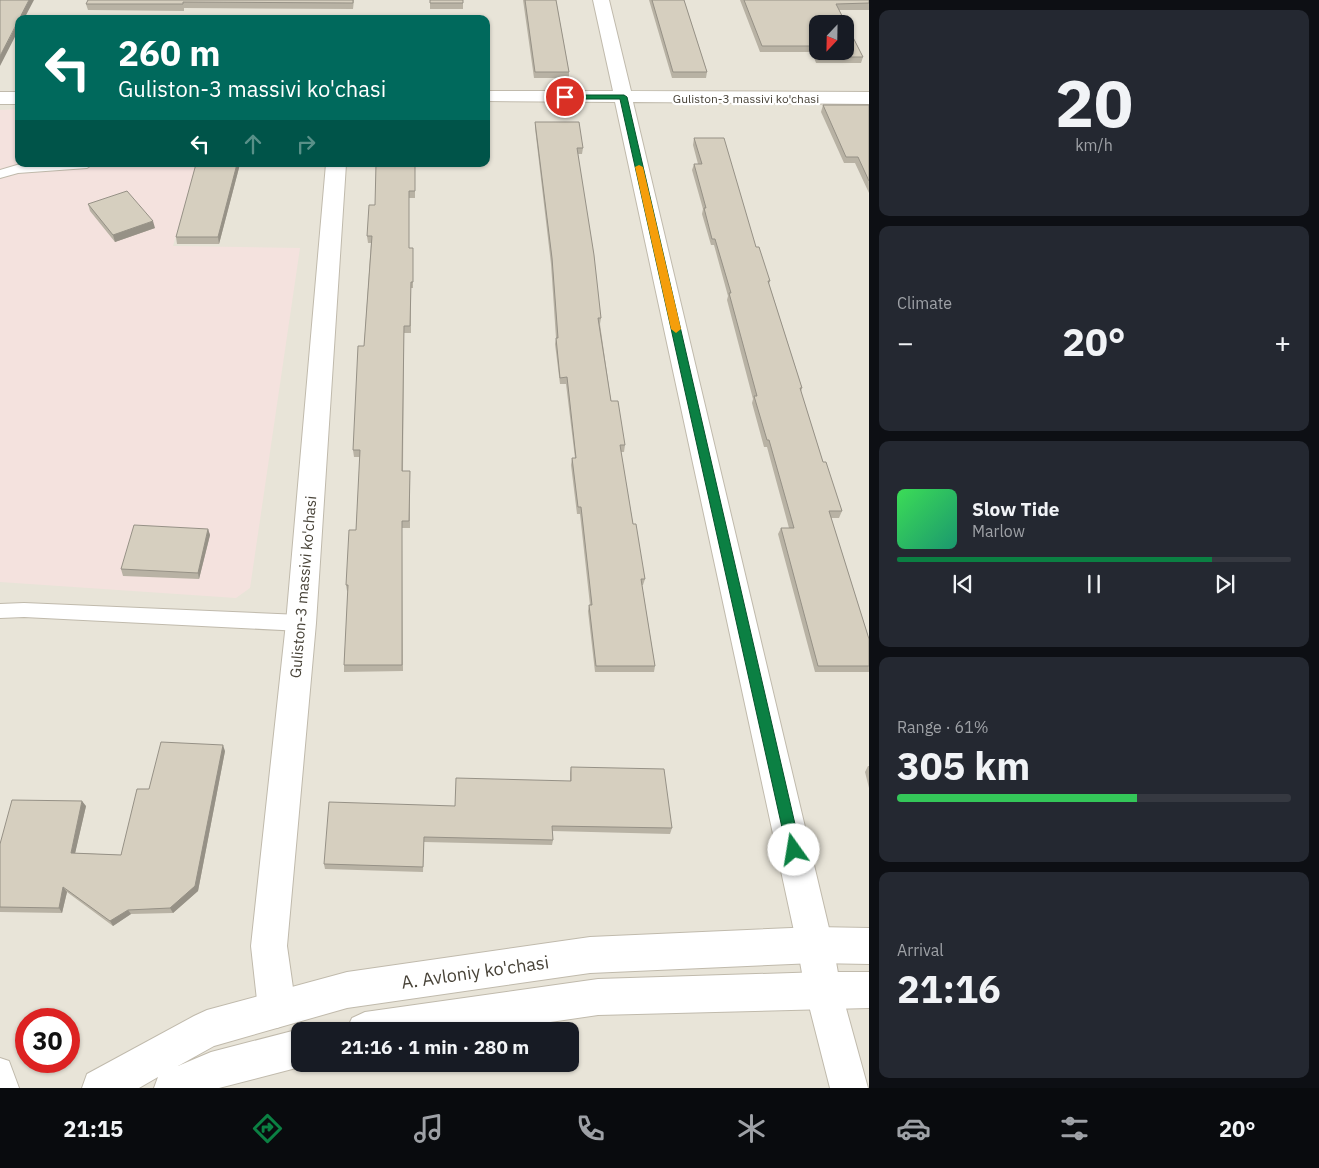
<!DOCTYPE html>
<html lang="en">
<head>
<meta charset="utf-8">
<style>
  body { margin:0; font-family:"IBM Plex Sans",sans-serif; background:#242831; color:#f1f3f6; height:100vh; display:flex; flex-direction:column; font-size:19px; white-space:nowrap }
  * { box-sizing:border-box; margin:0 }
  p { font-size:16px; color:#9ea1a6 }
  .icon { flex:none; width:28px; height:28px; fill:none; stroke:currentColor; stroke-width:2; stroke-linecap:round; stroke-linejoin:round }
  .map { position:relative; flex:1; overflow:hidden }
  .drawer { display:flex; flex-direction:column; gap:10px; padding:10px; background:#0d0f14; width:450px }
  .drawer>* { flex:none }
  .banner { position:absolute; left:15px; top:15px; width:475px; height:152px; border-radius:10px; box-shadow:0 1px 4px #0004; background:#00695c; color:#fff; overflow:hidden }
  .needle { width:32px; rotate:202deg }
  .tools { position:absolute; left:809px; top:15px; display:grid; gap:10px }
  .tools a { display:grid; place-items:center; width:45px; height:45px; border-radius:10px; background:#171b24; box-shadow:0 1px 4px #0004; font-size:25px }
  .speed { position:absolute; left:15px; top:1008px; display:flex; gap:10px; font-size:25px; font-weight:700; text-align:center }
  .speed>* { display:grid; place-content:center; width:65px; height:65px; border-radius:50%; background:#171b24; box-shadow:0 1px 4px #0004; line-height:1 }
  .speed .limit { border:8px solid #d22; background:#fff; color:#111 }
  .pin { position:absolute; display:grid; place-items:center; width:42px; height:42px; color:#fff; margin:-21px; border:2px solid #fff; border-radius:50%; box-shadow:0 1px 5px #0007 }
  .me { position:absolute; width:55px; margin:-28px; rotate:347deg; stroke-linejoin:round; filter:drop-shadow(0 0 4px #0008) }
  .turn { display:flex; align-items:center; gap:18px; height:105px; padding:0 20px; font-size:22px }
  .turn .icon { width:65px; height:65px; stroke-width:2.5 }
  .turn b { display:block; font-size:35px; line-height:42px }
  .lanes { display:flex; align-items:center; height:48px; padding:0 20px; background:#0003; justify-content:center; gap:25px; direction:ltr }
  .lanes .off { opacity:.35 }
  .big { font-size:38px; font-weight:800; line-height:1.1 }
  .drawer .widget { flex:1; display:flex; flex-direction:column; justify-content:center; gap:8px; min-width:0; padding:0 18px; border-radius:10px; background:#242831 }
  .drawer .dial { align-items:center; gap:0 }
  .dial b { font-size:65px; line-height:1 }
  .song { display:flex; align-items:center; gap:15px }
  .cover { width:60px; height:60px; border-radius:8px; background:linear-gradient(135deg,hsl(130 70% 55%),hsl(160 70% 35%)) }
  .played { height:5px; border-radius:2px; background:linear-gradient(90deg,#0b8043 80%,#363941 80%) }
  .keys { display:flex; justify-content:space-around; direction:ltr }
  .heat { display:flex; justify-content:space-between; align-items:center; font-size:28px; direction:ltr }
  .charge { height:8px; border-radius:4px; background:linear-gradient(90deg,#34c759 61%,#363941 0) }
  .trip { position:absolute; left:291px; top:1022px; width:288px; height:50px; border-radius:10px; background:#171b24; box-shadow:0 1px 4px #0004; font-weight:800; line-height:50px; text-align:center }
  .tab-bar { display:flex; height:80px; justify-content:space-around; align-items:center; background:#090b0e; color:#9ea1a6 }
  .tab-bar .icon { width:35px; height:35px }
  .tab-bar .active { color:#0b8043 }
  .tab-bar b { font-size:22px; color:#f1f3f6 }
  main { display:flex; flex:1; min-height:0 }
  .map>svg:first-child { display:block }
</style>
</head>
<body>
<main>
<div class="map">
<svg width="869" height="1088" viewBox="0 0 869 1088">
  <rect width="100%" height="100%" fill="#f4f2ea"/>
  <path fill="#e8e4d8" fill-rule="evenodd" d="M 0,0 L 869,0 L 869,1088 L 0,1088 ZM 19,19 L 486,19 L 486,164 L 19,164 ZM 818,24 L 845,24 L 845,51 L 818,51 ZM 26,1019 L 69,1019 L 69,1061 L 26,1061 ZM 300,1031 L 570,1031 L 570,1064 L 300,1064 Z"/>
  <path fill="#f4e2de" d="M 19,109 L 19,164 L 197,164 L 173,246 L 300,248 L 250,588 L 236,598 L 0,582 L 0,110 Z"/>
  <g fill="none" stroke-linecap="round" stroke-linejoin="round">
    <g stroke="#c0baac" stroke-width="2">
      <path id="service" d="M 38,164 L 93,164 L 87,168 L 18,173 L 0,178 L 0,170 L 17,165 Z
        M 24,603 L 301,615 L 308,618 L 310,623 L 308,628 L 301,631 L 24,617 L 0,618 L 0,604 Z
        M 0,1058 L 9,1061 L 19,1088 L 0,1088 Z"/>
    </g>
    <g stroke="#c0baac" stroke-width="2">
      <path id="minor" d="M 593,0 L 609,0 L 631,91 L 869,92 L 869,104 L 633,102 L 833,945 L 841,990 L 868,1088 L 830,1088 L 805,990 L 797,945 L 615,102 L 486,101 L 486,91 L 613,91 Z
        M 0,92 L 19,92 L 19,104 L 0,104 Z
        M 326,164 L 346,164 L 316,623 L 287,946 L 296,1009 L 290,1022 L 277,1028 L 264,1022 L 258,1009 L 251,946 L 286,623 Z"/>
    </g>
    <g stroke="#c0baac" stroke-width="2">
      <path id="tertiary" d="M 815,927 L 869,928 L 869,964 L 815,963 L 590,973 L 347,1008 L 214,1046 L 178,1066 L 211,1052 L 300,1029 L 305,1031 L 300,1031 L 300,1064 L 308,1064 L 300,1067 L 219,1088 L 154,1088 L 158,1077 L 139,1088 L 82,1088 L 87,1074 L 194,1016 L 207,1010 L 347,972 L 590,937 Z
        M 823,972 L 869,972 L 869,1008 L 598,1015 L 490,1031 L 346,1031 L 352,1018 L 365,1012 L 598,979 Z"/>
    </g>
    <use href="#service" fill="#fff" fill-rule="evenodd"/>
    <use href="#minor" fill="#fff" fill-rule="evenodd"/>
    <use href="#tertiary" fill="#fff" fill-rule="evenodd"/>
  </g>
  <path fill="#b8b2a4" d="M 88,0 L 354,0 L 353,9 L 184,8 L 184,11 L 88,10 L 86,4 Z
    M 430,0 L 463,0 L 463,9 L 430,9 Z
    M 523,0 L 556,0 L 569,72 L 569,78 L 534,78 Z
    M 649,0 L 684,0 L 707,72 L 706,78 L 672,78 Z
    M 740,0 L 869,0 L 869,10 L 839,10 L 863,57 L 861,63 L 816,63 L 812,52 L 760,52 Z
    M 823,105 L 869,105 L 869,193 L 855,163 L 844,163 L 821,112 Z
    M 535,122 L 583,148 L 582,154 L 578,154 L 601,318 L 600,324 L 611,401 L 625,445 L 624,452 L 621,452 L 633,524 L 645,579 L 643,585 L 642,585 L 655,666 L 654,672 L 595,672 L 588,611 L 589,605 L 590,605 L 580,514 L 577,514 L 571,465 L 572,458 L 575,458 L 566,384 L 560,384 L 555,344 L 556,338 L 551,264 L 535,128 Z
    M 694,138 L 756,247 L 770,281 L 769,284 L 802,388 L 801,392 L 823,462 L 842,511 L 839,518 L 831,518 L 869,639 L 869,672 L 815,672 L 778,534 L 781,528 L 789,528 L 767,447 L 764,447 L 752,403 L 753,399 L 727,300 L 728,296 L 714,245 L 711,245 L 702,214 L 703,209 L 692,170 L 694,164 L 698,164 L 693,145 Z
    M 240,164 L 219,244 L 177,244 L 176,237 Z
    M 415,164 L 415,198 L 409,198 L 409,248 L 413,248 L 413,288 L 411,288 L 411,333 L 404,333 L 403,471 L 410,471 L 410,528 L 402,528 L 403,671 L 344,672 L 344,665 L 348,591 L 347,591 L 346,585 L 356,530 L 360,457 L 354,457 L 353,450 L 364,346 L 371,243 L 368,243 L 367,236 L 375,205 Z
    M 88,204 L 155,228 L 115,242 L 90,211 Z
    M 208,529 L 210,535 L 199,579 L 123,576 L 121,569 Z
    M 225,751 L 198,891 L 173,913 L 131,914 L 113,926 L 67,892 L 62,913 L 0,912 L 0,844 L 86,806 L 75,853 L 121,855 L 149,789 Z
    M 868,766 L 869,766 L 869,788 L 865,772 Z
    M 571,767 L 672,828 L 670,834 L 552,831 L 553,840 L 552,845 L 424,842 L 423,872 L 325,869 L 324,864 L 455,806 L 570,781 L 570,773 Z"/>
  <path fill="#969186" d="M 29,0 L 34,0 L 24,19 L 19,19 Z
    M 19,20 L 19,29 L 0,66 L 0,56 Z
    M 237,164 L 240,164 L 219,244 L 218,237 Z
    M 153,221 L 155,228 L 115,242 L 113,235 Z
    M 208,529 L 210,535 L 199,579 L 198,573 Z
    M 223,745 L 225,751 L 198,891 L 173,913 L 170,908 Z
    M 82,801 L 86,806 L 74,858 L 71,853 Z
    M 63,887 L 67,892 L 62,913 L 59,908 Z
    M 128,910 L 131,914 L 113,926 L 110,921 Z"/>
  <path fill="#d6cfbf" stroke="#969186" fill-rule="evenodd" d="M 0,0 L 29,0 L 0,56 Z
    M 88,0 L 353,0 L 353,3 L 183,2 L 183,4 L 86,4 Z
    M 430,0 L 463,0 L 463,3 L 430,3 Z
    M 525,0 L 556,0 L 569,72 L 535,72 Z
    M 652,0 L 684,0 L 707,72 L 673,72 Z
    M 744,0 L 869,0 L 869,3 L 836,4 L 863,57 L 818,57 L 813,46 L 762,46 ZM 818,24 L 845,24 L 845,51 L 818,51 Z
    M 823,105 L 869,105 L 869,181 L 858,157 L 846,157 Z
    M 535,122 L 579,122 L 583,148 L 577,148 L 594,255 L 601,318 L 598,318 L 611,401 L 618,401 L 625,445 L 620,445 L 633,524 L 636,524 L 645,579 L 641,579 L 655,666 L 596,666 L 589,605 L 592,605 L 581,507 L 578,507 L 572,458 L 576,458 L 567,377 L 560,378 L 556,338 L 558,338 L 552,258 Z
    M 694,138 L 724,138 L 756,247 L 759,247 L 770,281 L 768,281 L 802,388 L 800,388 L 823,462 L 826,462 L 842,511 L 829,511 L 869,639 L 869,666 L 818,666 L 781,528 L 794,528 L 769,440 L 767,440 L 754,396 L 757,396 L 729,293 L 731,293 L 715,239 L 712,239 L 704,208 L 706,208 L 694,164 L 702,164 Z
    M 196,164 L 237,164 L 218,237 L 176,237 Z
    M 376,164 L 415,164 L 415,191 L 409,191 L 409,248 L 413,248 L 413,282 L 411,282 L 410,326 L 404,326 L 402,471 L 410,471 L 409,521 L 402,521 L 402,665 L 344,665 L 348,585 L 346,585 L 349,530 L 356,530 L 360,450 L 353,450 L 358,346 L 364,346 L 372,236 L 367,236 L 369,205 L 375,205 Z
    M 127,191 L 153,221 L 113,235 L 88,204 Z
    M 134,525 L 208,529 L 198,573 L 121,569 Z
    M 161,742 L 223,745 L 195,886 L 170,908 L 128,910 L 110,921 L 63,887 L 59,908 L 0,907 L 0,844 L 12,800 L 82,801 L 71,853 L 121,855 L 137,789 L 149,789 Z
    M 571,767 L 664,769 L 672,828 L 552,826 L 553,840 L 424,837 L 423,867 L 324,864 L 329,802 L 455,806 L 456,778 L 571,781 Z"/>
  <path fill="#0b8043" stroke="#07532c" d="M 562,95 L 624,95 L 627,97 L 801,850 L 799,855 L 794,857 L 789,855 L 787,850 L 620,99 L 565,99 L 561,97 Z"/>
  <path fill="#f59e0b" d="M 639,165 L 643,167 L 681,329 L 676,333 L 671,329 L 635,167 Z"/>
  <g text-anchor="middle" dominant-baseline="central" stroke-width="4.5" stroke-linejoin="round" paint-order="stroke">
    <g font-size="12" fill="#484338" stroke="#fff">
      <text x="746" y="98">Guliston-3 massivi ko'chasi</text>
    </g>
    <g font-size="15" fill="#484338" stroke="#fff">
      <text transform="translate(303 587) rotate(-85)">Guliston-3 massivi ko'chasi</text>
    </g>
    <g font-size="18" fill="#484338" stroke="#fff">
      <text transform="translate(475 972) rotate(-8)">A. Avloniy ko'chasi</text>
    </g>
  </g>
</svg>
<div class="tools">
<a><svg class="needle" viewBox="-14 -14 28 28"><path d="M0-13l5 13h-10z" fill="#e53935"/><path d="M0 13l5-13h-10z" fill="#9ea1a6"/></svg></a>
</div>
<div class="speed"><div class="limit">30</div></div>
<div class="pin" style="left:565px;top:97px;background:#d93025"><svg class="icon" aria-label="arrive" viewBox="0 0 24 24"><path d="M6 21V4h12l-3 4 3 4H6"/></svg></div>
<svg class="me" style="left:794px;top:850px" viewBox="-20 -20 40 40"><circle r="19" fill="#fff"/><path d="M0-13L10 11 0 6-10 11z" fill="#0b8043"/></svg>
<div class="trip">21:16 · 1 min · 280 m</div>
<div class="banner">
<div class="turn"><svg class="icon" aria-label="left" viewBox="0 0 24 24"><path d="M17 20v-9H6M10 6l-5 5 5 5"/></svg><div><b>260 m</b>Guliston-3 massivi ko'chasi</div></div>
<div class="lanes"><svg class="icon" aria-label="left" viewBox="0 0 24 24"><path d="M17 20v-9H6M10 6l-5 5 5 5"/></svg><svg class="icon off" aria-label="ahead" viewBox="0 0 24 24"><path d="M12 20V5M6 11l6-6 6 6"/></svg><svg class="icon off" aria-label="right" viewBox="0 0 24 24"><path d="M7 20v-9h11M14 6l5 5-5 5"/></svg></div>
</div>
</div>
<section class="drawer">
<div class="widget dial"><b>20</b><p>km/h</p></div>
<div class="widget"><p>Climate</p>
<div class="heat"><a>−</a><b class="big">20°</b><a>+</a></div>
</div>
<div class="widget">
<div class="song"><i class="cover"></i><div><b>Slow Tide</b><p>Marlow</p></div></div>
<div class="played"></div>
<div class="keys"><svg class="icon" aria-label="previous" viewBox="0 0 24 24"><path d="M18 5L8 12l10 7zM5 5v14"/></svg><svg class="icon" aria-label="pause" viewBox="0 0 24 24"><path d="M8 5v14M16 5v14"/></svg><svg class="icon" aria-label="next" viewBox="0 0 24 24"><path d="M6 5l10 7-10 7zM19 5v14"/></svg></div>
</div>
<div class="widget"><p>Range · 61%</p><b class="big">305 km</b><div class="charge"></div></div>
<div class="widget"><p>Arrival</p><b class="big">21:16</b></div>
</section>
</main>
<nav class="tab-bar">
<b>21:15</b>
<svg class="icon active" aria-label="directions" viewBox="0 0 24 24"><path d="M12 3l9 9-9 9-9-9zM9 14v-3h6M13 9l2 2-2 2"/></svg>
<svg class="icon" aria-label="music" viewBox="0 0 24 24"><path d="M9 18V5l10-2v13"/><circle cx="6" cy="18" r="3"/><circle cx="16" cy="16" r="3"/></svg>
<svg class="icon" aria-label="phone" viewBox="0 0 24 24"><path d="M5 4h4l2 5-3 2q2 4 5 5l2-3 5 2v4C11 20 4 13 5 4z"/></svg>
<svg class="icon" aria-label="climate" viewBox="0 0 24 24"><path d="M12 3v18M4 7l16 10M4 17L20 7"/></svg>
<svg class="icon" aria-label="car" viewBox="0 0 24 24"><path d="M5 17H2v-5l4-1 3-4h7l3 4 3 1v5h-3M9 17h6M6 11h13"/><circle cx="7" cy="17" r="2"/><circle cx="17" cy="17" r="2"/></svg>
<svg class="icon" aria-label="filters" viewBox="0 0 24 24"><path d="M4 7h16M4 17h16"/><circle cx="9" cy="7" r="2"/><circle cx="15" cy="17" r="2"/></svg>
<b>20°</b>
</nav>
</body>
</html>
